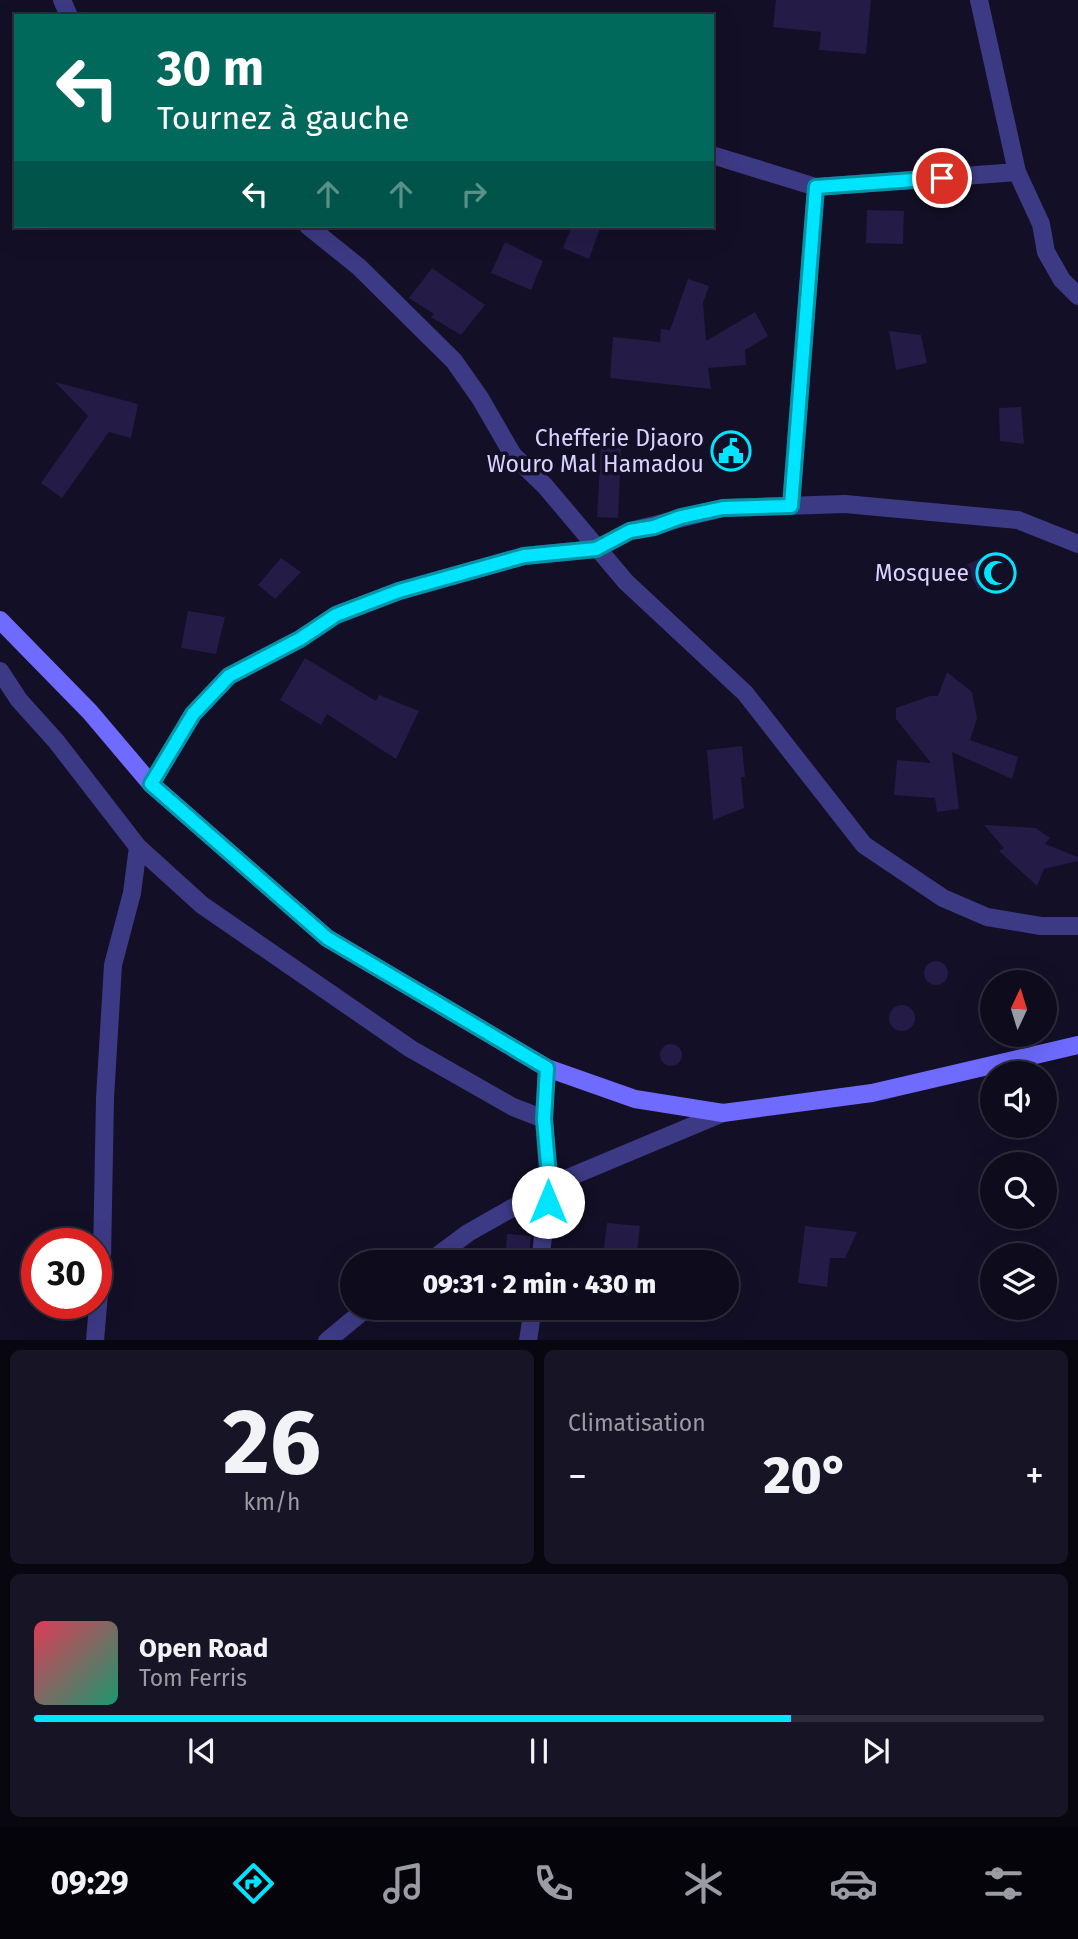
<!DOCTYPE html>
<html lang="fr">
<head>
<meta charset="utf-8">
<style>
  body { margin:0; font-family:"Fira Sans",sans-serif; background:#171425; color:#f1f3f6; height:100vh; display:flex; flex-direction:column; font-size:26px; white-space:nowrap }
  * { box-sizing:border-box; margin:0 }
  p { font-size:23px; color:#9b9ba3 }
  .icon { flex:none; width:38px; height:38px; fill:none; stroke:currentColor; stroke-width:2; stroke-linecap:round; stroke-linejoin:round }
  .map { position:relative; height:1340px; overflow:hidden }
  .drawer { display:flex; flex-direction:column; gap:10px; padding:10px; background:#08060f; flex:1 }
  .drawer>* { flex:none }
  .hud { position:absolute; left:14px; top:14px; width:700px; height:214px; border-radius:0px; box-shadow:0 7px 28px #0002,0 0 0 2px #2e2b3b; background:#00695c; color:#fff; overflow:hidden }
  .needle { width:46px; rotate:4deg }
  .controls { position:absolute; left:980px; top:970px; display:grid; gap:14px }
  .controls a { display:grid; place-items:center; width:77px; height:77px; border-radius:50%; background:#0e0b1c; box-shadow:0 7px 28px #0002,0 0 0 2px #2e2b3b; font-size:35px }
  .speed { position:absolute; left:21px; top:1228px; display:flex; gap:14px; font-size:35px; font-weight:700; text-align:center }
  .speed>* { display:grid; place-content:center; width:91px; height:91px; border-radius:50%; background:#0e0b1c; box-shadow:0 7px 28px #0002,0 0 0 2px #2e2b3b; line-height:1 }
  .speed .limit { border:10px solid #d22; background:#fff; color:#111 }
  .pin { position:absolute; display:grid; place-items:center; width:60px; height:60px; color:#fff; margin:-30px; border:4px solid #fff; border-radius:50%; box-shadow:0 2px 7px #0007 }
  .me { position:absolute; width:77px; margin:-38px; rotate:0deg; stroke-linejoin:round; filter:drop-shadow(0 0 5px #0008) }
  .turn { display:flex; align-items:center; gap:24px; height:147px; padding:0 28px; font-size:32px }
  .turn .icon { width:91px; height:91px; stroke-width:2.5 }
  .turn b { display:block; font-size:49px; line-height:60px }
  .lanes { display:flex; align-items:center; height:66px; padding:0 28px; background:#0003; justify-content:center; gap:35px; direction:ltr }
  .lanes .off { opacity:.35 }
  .big { font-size:52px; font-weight:800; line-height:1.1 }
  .drawer .card { flex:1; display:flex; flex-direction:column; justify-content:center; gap:10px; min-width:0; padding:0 24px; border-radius:10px; background:#171425 }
  .drawer .dial { align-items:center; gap:0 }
  .dial b { font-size:91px; line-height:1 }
  .song { display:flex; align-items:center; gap:21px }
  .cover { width:84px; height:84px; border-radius:10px; background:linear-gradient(135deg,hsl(350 70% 55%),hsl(160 70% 35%)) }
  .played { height:7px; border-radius:4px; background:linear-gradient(90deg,#00e5ff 75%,#2e2b3b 75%) }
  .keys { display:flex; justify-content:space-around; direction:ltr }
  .heat { display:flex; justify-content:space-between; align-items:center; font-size:38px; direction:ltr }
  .drawer .tiles { flex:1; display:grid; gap:10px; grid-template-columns:1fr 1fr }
  .card:last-child { grid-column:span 2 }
  .trip { position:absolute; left:340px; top:1250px; width:399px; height:70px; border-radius:35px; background:#0e0b1c; box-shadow:0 7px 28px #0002,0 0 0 2px #2e2b3b; font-weight:800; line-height:70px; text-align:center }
  .tabs { display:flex; height:112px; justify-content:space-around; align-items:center; background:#06040b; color:#9b9ba3 }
  .tabs .icon { width:49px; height:49px }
  .tabs .on { color:#00e5ff }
  .tabs b { font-size:32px; color:#f1f3f6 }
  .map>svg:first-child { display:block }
</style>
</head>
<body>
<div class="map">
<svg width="1078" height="1341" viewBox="0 0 1078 1341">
  <rect width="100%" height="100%" fill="#130f26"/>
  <path fill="#241b47" d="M 776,0 L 871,0 L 866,54 L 819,50 L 821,32 L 773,27 Z
    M 867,210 L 904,211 L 903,244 L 866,243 Z
    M 572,226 L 601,226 L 589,259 L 563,248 Z
    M 505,242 L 543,261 L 531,290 L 491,273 Z
    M 432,268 L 485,305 L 461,335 L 431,317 L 434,314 L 409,298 Z
    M 688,279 L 709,286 L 703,303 L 706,341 L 755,312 L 768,336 L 745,350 L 746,365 L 708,368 L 711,389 L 610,378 L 613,337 L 660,342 L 661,329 L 670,330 Z
    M 889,331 L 921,335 L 927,363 L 896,370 Z
    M 55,382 L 138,404 L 131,438 L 109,432 L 62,498 L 41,483 L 88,416 Z
    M 1021,407 L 1024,444 L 1000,441 L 999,408 Z
    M 601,446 L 621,447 L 618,518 L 597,517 Z
    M 996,551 L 1008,577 L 978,590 L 966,565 Z
    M 281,558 L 301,572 L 275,599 L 258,585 Z
    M 188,611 L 225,617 L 216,654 L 181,648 Z
    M 305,658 L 376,701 L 379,695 L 419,711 L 396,759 L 327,714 L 321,725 L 280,700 Z
    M 947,672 L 972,692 L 977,718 L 970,740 L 1018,757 L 1012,779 L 952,752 L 959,809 L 937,812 L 935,798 L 894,795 L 897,760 L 931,763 L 896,719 L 896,708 L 930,696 L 938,696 Z
    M 742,746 L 745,777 L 741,777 L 744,808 L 713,820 L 707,750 Z
    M 984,825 L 1036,828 L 1050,838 L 1045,844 L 1078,857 L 1078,861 L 1044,869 L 1037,886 L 999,851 L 1004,848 Z
    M924 973a12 12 0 1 1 24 0a12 12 0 1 1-24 0Z
    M889 1018a13 13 0 1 1 26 0a13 13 0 1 1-26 0Z
    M660 1055a11 11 0 1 1 22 0a11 11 0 1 1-22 0Z
    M 607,1223 L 640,1226 L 637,1252 L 604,1248 Z
    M 805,1226 L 857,1232 L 845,1258 L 830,1258 L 827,1287 L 798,1283 Z
    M 507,1234 L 531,1236 L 529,1262 L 505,1262 Z"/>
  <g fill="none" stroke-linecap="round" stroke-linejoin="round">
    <path stroke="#3d3a85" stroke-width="18" d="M 62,0 L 69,16
      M 979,0 L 1017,172 L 1041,224 L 1046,252 L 1062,280 L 1078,296
      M 712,155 L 816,187 L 1017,172
      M 308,226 L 359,267 L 454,361 L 480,398 L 513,455 L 545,486 L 626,582 L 745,693 L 864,845 L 943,898 L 987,917 L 1041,926 L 1078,926
      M 791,506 L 816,187
      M 0,671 L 19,700 L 56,741 L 138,847 L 202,905 L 411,1049 L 513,1107 L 544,1119
      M 151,784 L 193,714 L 229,676 L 300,639 L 336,615 L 399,591 L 524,556 L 596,549 L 630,531 L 723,508 L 845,504 L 1018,520 L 1078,544
      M 429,1262 L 468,1233 L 558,1182 L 723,1113
      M 540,1262 L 549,1187 L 544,1119 L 547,1068
      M 95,1341 L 102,1258 L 105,1098 L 113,965 L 132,893 L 138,847
      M 327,1341 L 368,1307
      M 528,1341 L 533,1307"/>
    <path stroke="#6f6bff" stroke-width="18" d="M 0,620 L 90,712 L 151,784 L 327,938 L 547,1068 L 635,1099 L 723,1113 L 872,1093 L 1078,1045"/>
  </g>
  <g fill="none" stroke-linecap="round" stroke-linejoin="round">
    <g stroke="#0095a6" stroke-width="18">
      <path id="route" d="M 548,1202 L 550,1187 L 544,1119 L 547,1068 L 327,938 L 151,784 L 193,714 L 229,676 L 300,639 L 336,615 L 399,591 L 524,556 L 596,549 L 630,531 L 654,527 L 681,517 L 723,508 L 791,506 L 816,187 L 942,178"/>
    </g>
    <use href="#route" stroke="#00e5ff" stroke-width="12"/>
  </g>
  <defs>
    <g id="civic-ring" transform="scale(2.0125)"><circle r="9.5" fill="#130f26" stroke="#00e5ff" stroke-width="1.5"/><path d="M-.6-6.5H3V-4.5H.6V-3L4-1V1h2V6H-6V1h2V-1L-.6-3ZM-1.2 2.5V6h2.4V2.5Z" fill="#00e5ff"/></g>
    <g id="mosque-ring" transform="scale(2.0125)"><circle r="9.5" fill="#130f26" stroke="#00e5ff" stroke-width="1.5"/><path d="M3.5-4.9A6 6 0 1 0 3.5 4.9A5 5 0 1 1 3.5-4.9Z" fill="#00e5ff"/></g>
  </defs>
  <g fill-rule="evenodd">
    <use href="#civic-ring" x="731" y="451"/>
    <use href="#mosque-ring" x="996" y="573"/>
  </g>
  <g text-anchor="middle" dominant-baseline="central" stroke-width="7" stroke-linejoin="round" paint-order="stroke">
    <g font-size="23" fill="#d9d4ff" stroke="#130f26" text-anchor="end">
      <text x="704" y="438">Chefferie Djaoro<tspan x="704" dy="26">Wouro Mal Hamadou</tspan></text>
      <text x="969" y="573">Mosquee</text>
    </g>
  </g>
</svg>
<div class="controls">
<a><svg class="needle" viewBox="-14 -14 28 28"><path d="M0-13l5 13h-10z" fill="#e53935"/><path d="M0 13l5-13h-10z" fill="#9b9ba3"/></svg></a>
<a><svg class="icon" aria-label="sound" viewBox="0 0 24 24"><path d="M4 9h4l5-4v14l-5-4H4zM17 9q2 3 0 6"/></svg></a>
<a><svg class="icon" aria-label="search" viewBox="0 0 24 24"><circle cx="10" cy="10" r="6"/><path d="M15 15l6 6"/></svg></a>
<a><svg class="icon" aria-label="layers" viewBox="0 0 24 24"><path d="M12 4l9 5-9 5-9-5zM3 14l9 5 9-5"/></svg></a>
</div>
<div class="speed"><div class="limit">30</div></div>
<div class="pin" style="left:942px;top:178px;background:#d93025"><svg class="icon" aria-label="arrive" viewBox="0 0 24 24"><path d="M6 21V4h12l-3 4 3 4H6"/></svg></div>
<svg class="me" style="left:548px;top:1202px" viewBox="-20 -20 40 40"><circle r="19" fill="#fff"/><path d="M0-13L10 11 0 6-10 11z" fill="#00e5ff"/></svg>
<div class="trip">09:31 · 2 min · 430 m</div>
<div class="hud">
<div class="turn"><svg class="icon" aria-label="left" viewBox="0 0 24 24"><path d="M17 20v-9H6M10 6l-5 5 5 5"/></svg><div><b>30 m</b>Tournez à gauche</div></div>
<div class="lanes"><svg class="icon" aria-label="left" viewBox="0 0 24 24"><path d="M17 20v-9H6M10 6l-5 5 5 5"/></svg><svg class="icon off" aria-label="ahead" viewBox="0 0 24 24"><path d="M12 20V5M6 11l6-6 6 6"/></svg><svg class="icon off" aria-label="ahead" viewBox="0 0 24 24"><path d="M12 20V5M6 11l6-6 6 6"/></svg><svg class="icon off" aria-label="right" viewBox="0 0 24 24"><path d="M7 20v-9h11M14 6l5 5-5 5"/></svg></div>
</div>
</div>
<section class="drawer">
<div class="tiles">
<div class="card dial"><b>26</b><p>km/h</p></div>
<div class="card"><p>Climatisation</p>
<div class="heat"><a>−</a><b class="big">20°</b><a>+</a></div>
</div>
<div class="card">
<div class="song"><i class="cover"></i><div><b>Open Road</b><p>Tom Ferris</p></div></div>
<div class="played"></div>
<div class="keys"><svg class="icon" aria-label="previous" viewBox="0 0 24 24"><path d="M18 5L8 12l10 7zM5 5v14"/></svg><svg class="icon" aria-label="pause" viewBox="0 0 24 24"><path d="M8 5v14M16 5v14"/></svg><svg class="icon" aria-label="next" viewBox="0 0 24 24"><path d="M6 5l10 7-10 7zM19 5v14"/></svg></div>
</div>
</div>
</section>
<nav class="tabs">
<b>09:29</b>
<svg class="icon on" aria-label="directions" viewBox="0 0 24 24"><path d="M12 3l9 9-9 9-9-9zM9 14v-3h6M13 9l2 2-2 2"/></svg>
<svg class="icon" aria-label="music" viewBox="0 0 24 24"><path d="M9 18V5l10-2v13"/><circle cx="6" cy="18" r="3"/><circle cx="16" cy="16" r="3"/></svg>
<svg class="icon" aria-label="phone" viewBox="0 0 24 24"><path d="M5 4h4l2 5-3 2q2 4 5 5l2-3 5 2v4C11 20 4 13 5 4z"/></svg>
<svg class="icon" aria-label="climate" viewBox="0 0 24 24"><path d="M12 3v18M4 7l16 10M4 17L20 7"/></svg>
<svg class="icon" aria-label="car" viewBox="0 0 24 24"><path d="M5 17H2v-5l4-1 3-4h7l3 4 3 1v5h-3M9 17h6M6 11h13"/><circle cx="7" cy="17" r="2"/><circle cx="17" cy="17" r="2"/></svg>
<svg class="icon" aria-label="filters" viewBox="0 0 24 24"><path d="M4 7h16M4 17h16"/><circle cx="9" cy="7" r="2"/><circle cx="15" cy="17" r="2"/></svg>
</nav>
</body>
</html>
